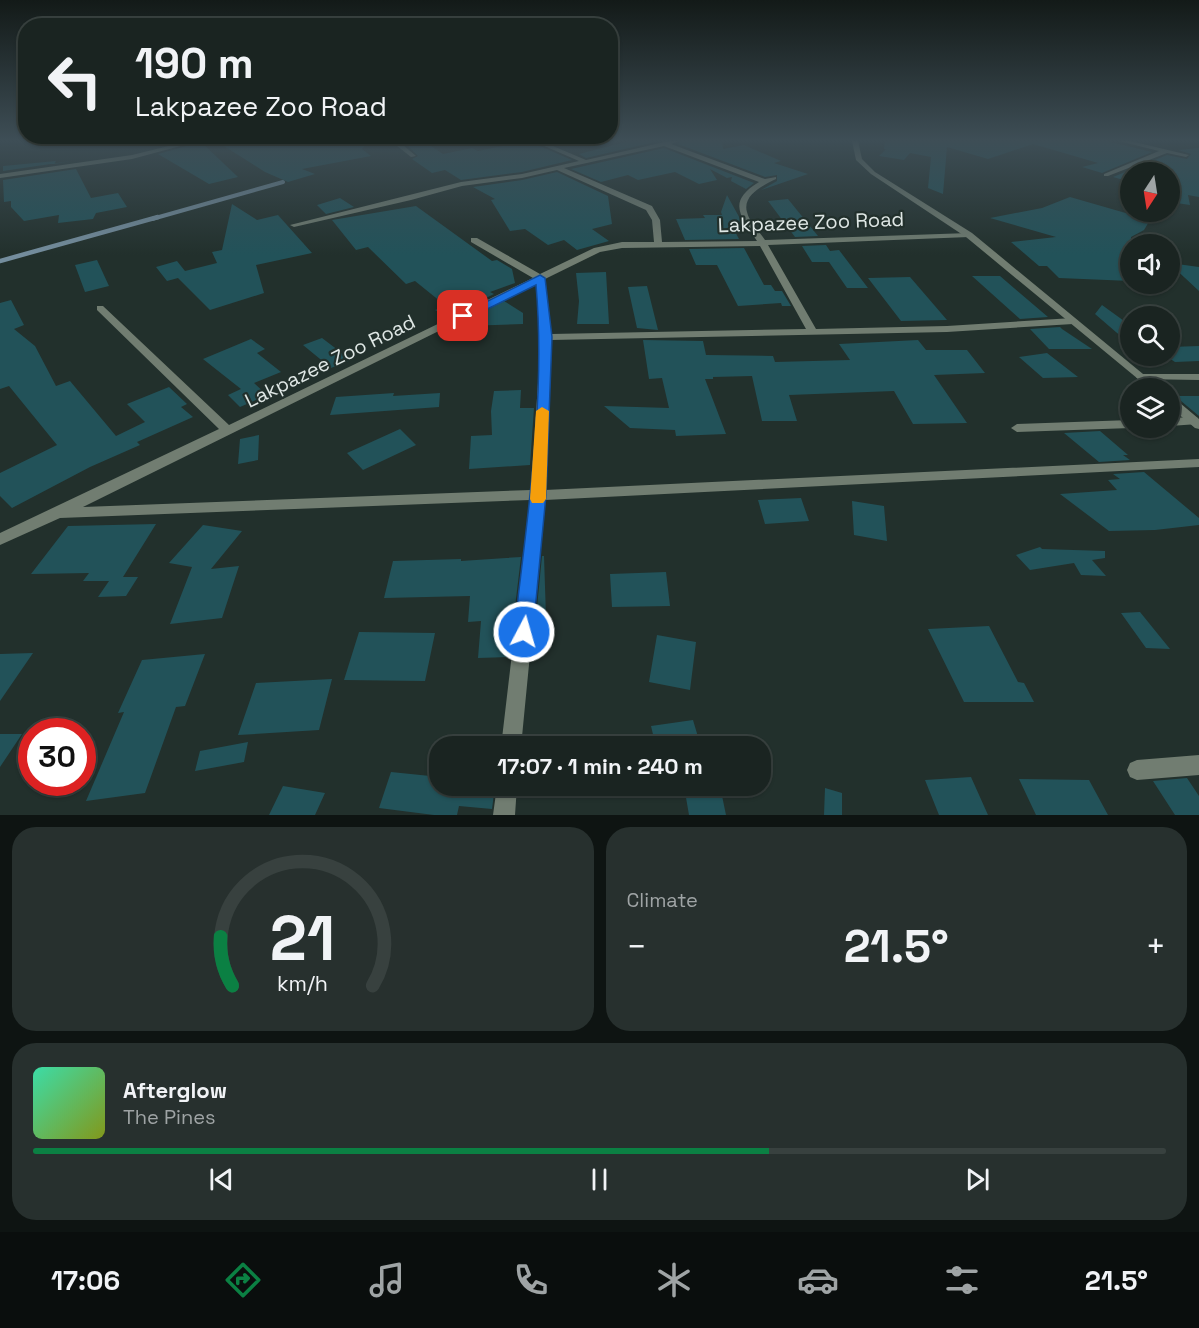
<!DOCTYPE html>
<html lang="en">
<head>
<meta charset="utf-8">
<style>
  body { margin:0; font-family:"Space Grotesk",sans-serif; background:#27302e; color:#f1f3f6; height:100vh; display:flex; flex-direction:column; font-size:22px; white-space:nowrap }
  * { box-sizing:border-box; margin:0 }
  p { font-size:20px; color:#9fa4a5 }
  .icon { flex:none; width:33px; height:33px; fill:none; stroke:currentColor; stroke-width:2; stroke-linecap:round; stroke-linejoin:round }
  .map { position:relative; height:815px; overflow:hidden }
  .panel { display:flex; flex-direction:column; gap:12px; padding:12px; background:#0e1412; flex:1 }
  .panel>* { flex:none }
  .guide { position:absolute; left:18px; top:18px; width:600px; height:126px; border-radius:24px; box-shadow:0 2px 4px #0004,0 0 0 2px #38413f; background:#1a2421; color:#f1f3f6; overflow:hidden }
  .needle { width:39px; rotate:192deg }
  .buttons { position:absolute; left:1120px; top:162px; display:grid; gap:12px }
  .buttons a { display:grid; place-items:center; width:60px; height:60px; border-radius:50%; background:#1a2421; box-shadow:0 2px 4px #0004,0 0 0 2px #38413f; font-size:30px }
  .speed { position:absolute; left:18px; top:718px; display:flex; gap:12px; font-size:30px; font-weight:700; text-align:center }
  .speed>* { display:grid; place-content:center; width:78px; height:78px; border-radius:50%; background:#1a2421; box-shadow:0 2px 4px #0004,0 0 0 2px #38413f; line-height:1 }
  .speed .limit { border:9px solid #d22; background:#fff; color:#111 }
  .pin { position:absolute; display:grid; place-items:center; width:51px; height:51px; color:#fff; margin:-26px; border-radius:12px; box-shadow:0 3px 9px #0006 }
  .me { position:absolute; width:66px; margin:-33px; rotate:6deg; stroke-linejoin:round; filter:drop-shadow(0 0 4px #0008) }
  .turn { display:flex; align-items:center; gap:21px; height:126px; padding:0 18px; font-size:27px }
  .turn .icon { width:78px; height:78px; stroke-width:2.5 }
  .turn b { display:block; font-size:42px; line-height:51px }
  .big { font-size:45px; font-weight:700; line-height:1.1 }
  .panel .widget { flex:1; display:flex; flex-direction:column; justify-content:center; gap:9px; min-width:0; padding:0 21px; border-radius:24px; background:#27302e }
  .panel .dial { align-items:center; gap:0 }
  .dial svg { height:156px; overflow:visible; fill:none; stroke:#38413f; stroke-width:7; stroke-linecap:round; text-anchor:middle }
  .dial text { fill:#f1f3f6; stroke:none }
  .song { display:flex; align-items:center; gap:18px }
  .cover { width:72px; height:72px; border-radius:9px; background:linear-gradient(135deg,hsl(160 70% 55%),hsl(70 70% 35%)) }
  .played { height:6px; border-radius:3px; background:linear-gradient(90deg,#0b8043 65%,#38413f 65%) }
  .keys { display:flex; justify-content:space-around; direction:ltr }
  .heat { display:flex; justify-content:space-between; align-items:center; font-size:33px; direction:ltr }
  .panel .tiles { flex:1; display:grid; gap:12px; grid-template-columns:1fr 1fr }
  .widget:last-child { grid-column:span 2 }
  .trip { position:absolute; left:429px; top:736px; width:342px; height:60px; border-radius:24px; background:#1a2421; box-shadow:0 2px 4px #0004,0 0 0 2px #38413f; font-weight:700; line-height:60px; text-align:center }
  .menu { display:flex; height:96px; justify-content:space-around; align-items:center; background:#0a0e0d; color:#9fa4a5 }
  .menu .icon { width:42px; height:42px }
  .menu .current { color:#0b8043 }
  .menu b { font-size:27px; color:#f1f3f6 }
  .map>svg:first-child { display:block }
</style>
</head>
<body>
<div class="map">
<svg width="1199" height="815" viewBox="0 0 1199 815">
  <rect width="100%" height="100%" fill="#22302c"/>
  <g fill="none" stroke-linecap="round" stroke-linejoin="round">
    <path stroke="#748d9d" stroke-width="4" d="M 152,219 L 283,182"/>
    <path stroke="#748d9d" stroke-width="4.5" d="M 0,261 L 158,217"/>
  </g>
  <path fill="#225259" d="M 216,141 L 369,141 L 362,149 L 371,156 L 302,169 L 315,174 L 288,182 L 265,172 Z
    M 528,141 L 572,160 L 522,172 L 461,180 L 445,170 L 432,173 L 412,159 L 418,156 L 408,146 L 425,142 L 443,154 L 472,148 L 478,151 Z
    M 629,141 L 659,141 L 586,158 L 579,154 Z
    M 682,141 L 722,141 L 723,149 L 744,145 L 781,161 L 774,163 L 808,174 L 761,190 L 777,181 L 777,175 L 765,177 L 678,144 Z
    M 885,141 L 1107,141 L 1152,152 L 1102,173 L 1082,167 L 1098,163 L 1033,144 L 988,159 L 947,147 L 943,194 L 928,188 L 931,157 L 910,153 L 904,160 L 879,156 L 886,149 L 884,149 Z
    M 201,142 L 238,177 L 209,184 L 158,154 Z
    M 664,148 L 754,183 L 746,189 L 731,181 L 732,177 L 727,178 L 710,169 L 717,180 L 699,184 L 675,172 L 638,180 L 628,175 L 601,182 L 571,169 Z
    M 1199,148 L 1199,197 L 1188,195 L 1190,205 L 1170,202 L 1170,172 L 1131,172 L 1131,180 L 1127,181 L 1113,177 L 1167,155 L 1187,159 L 1191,154 L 1178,150 Z
    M 56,161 L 54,164 L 71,161 L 3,171 L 3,166 Z
    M 76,169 L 91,198 L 118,193 L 127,207 L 96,213 L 93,219 L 58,223 L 59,215 L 24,221 L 11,207 L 11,201 L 4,202 L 3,180 Z
    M 557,172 L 608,196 L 612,224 L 592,229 L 609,241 L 577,250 L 564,240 L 548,245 L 525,229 L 510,231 L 491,200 L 495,199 L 473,187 L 522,180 Z
    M 727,195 L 743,224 L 731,224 L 739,239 L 685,240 L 676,219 L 705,218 L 703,215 L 722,215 L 721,212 Z
    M 1070,197 L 1150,220 L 1144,230 L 1131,237 L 1131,281 L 1059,278 L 1047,266 L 1039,266 L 1011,242 L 1056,237 L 990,218 L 1042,208 Z
    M 340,198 L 354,207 L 326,214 L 317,205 Z
    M 788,199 L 818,236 L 795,237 L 768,201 Z
    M 232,204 L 257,220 L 278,215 L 312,253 L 256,265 L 264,293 L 210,310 L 178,278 L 167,281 L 156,267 L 177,261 L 185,271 L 217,263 L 212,252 L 222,250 Z
    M 416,206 L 492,261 L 497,260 L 512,269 L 515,283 L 490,292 L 494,294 L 448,317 L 435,310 L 446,306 L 415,281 L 406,284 L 368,247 L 356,250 L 332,220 Z
    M 826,245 L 830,251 L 839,250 L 868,288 L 847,288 L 829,262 L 812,262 L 802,246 Z
    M 744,248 L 764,285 L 771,285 L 775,291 L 782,291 L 791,306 L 782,306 L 781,303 L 738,306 L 717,265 L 696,265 L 689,249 Z
    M 97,260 L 109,286 L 85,292 L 75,265 Z
    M 1170,263 L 1199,267 L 1199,291 L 1170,264 Z
    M 606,272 L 609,324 L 577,324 L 579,301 L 576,273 Z
    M 972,276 L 1000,276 L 1048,317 L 1020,319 Z
    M 910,277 L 947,320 L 901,321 L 868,278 Z
    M 647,286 L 658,330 L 637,328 L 628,287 Z
    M 11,300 L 24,325 L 14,329 L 35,346 L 56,386 L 70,381 L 116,436 L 145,422 L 127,404 L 169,387 L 187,404 L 181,407 L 193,417 L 137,442 L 140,445 L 90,467 L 12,508 L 0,496 L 0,473 L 57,445 L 9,386 L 0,389 L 0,303 Z
    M 504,301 L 523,313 L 523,324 L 466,326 L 460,323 Z
    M 1102,305 L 1131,326 L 1131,345 L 1095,314 Z
    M 1060,327 L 1062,329 L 1092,349 L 1049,349 L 1030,329 Z
    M 322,338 L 351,360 L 331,368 L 303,345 Z
    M 251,339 L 265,349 L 257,353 L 281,372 L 254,383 L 267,395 L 240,407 L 228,395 L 241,389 L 203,359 Z
    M 643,340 L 703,341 L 706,355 L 773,356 L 775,362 L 850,360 L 839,344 L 918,340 L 926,350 L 967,350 L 985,373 L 934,375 L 967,423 L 913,424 L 894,391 L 789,395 L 797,421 L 762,421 L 752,376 L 713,377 L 713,379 L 705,379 L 726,434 L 676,436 L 675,430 L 630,428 L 604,406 L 669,408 L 662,378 L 649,379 Z
    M 1199,346 L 1199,361 L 1175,362 L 1166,356 L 1170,356 L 1170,347 Z
    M 1047,353 L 1078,377 L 1043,378 L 1019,357 Z
    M 521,390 L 520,408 L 534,408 L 530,465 L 469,469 L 471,436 L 492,435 L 491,411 L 494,391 Z
    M 394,393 L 393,396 L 440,393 L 439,407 L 330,415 L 336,397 Z
    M 1173,396 L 1199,396 L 1199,416 L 1175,396 Z
    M 400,429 L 416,445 L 363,470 L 347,453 Z
    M 1100,431 L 1128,455 L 1123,455 L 1130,460 L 1099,462 L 1064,433 Z
    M 259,435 L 258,460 L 238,464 L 240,439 Z
    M 1144,472 L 1199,518 L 1199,525 L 1155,530 L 1109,531 L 1060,494 L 1117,490 L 1108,480 L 1120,479 L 1113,474 Z
    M 801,498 L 809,521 L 765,524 L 758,500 Z
    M 852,501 L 884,506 L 887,541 L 854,535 Z
    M 156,524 L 123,577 L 138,577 L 126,596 L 98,597 L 109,581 L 83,581 L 89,573 L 31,574 L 68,526 Z
    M 203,525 L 242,531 L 211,569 L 239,566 L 222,618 L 170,624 L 192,567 L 169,563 Z
    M 1040,547 L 1042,549 L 1105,551 L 1105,558 L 1092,560 L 1106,576 L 1081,575 L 1074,563 L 1030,570 L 1016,555 Z
    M 542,556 L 544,556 L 546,617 L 536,617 Z
    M 521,557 L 509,657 L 478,658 L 481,621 L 468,622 L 470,596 L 384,598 L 393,561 L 461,559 L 461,561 Z
    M 666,572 L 670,606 L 612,607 L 610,574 Z
    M 1140,612 L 1170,649 L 1146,648 L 1121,613 Z
    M 989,626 L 1018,682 L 1024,683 L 1034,702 L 964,702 L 928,629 Z
    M 359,632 L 435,633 L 425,681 L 344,680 Z
    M 657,635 L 696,642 L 690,690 L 649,682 Z
    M 33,653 L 0,701 L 0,654 Z
    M 205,654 L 185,706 L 176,707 L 145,793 L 86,801 L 124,712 L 118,713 L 142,660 Z
    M 332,679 L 319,730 L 238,735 L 256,683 Z
    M 693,720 L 701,747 L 656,747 L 651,726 Z
    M 0,734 L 22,734 L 0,767 Z
    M 248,742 L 244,762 L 195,771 L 200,751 Z
    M 391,772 L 440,777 L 440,786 L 495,786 L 492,809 L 459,806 L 457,815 L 434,815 L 379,808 Z
    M 971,777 L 988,815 L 939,815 L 925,780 Z
    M 1187,778 L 1199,796 L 1199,815 L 1175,815 L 1153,781 Z
    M 1019,779 L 1089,780 L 1108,815 L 1036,815 Z
    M 283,786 L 325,793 L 315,815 L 269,815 Z
    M 684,786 L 720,786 L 726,815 L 689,815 Z
    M 825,788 L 842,793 L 842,815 L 824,815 Z"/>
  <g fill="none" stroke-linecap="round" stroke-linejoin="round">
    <path fill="#717d71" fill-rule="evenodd" d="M 189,141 L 199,141 L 132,159 L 0,178 L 0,174 L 132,155 Z
      M 391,141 L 419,141 L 403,145 L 416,156 L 411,157 Z
      M 533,141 L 541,141 L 586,160 L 669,141 L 680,141 L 671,144 L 765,179 L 776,177 L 776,179 C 764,185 742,195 747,212 C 749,222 760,232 765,240 L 969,233 L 973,235 L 969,237 L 768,245 L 816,329 L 947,326 L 1073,318 L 1078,321 L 1073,324 L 947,332 L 551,340 L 545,490 L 1199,459 L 1199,467 L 545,500 L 521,747 L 501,747 L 530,500 L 60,518 L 0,545 L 0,533 L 219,429 L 97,310 L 97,306 L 103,306 L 229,425 L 533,278 L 471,242 L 471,238 L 477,238 L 540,274 L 594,248 L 622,242 L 654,242 L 652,220 L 646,210 L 557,170 L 522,178 L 462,186 L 411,200 L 294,227 L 290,225 L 461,182 L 522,174 L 579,161 ZM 664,146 L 759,182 C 726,202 741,216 757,241 L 662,242 L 660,220 L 652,206 L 564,168 ZM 760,246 L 806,329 L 551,334 L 545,279 L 600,252 L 622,248 ZM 536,283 L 541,337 L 531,490 L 83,507 Z
      M 1119,141 L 1130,141 L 1189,155 L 1186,157 L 1167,153 L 1108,176 L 1104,176 L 1104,174 L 1159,151 Z
      M 1142,374 L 1199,374 L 1199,380 L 1138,379 L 1136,377 Z
      M 1194,417 L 1198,418 L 1198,424 L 1170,426 L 1170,418 Z
      M 1131,420 L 1131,428 L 1017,432 L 1011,428 L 1017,424 Z
      M 1199,755 L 1199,775 L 1137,780 L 1130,777 L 1127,770 L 1130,763 L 1137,760 Z
      M 497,786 L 517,786 L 515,815 L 493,815 Z"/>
    <path fill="#717d71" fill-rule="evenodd" d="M 852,141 L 858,141 L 862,159 L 875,172 L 972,233 L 1160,388 L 1149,388 L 966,237 L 871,174 L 856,160 Z
      M 1170,397 L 1174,398 L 1199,419 L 1199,429 L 1195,428 L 1170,407 Z"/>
  </g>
  <linearGradient id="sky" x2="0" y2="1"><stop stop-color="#131a18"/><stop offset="0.55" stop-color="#3e4e56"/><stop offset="1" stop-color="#3e4e56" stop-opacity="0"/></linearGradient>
  <rect width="1199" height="255" fill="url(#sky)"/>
  <path fill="#1a73e8" stroke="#114b97" stroke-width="1.5" d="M 540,275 L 545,278 L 552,337 L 546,495 L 533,632 L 530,638 L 524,641 L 517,638 L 514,632 C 527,518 546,400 536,285 L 467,319 L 463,320 L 458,316 Z"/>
  <path fill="#f59e0b" d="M 542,407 L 549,411 L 546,499 L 543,503 L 532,503 L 530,499 L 536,411 Z"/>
  <g text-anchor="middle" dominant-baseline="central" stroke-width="4.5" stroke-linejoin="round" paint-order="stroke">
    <g font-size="20" fill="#dfe7e5" stroke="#22302c">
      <text transform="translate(811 222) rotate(-2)">Lakpazee Zoo Road</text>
      <text transform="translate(330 361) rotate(-26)">Lakpazee Zoo Road</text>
    </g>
  </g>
</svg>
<div class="buttons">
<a><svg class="needle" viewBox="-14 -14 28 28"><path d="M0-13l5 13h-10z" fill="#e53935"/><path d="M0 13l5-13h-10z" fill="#9fa4a5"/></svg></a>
<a><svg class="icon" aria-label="sound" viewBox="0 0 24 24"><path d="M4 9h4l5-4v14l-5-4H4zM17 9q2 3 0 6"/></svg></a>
<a><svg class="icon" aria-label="search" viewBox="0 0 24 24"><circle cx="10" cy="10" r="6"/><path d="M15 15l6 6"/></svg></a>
<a><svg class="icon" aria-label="layers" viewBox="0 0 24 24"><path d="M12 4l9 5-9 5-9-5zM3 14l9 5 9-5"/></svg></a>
</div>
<div class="speed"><div class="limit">30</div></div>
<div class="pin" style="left:463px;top:316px;background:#d93025"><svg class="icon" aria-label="arrive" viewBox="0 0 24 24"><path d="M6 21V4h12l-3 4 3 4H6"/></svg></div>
<svg class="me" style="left:524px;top:632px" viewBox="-20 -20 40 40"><circle r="17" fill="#1a73e8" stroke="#fff" stroke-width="3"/><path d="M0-11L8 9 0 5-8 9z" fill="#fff"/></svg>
<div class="trip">17:07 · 1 min · 240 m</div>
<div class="guide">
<div class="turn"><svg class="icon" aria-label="left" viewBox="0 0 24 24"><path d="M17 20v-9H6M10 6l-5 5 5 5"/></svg><div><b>190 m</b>Lakpazee Zoo Road</div></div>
</div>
</div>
<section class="panel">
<div class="tiles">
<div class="widget dial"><svg viewBox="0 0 100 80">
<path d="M14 69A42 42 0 1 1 86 69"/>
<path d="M14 69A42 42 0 0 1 8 44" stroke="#0b8043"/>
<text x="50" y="56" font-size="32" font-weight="700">21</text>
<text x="50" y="72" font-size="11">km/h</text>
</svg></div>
<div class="widget"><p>Climate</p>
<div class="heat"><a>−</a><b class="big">21.5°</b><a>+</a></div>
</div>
<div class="widget">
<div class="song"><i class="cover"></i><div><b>Afterglow</b><p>The Pines</p></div></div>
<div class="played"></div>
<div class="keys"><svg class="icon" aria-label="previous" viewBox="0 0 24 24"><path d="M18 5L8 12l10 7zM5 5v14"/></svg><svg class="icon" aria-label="pause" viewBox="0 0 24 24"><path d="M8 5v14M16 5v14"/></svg><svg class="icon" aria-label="next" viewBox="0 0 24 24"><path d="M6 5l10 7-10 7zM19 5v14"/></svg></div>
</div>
</div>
</section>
<nav class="menu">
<b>17:06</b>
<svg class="icon current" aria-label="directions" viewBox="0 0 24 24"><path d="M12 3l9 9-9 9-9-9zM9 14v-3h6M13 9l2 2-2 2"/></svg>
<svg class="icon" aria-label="music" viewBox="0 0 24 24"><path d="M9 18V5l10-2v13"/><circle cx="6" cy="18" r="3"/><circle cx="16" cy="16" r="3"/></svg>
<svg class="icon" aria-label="phone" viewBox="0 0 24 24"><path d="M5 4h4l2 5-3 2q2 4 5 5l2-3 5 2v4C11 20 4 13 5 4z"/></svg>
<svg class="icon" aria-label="climate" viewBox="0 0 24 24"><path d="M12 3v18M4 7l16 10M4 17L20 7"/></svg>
<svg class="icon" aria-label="car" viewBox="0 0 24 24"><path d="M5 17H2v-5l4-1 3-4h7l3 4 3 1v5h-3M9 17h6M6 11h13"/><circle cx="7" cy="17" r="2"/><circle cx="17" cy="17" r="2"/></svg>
<svg class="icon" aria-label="filters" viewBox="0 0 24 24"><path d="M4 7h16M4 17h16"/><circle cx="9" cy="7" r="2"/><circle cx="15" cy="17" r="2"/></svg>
<b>21.5°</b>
</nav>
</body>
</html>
